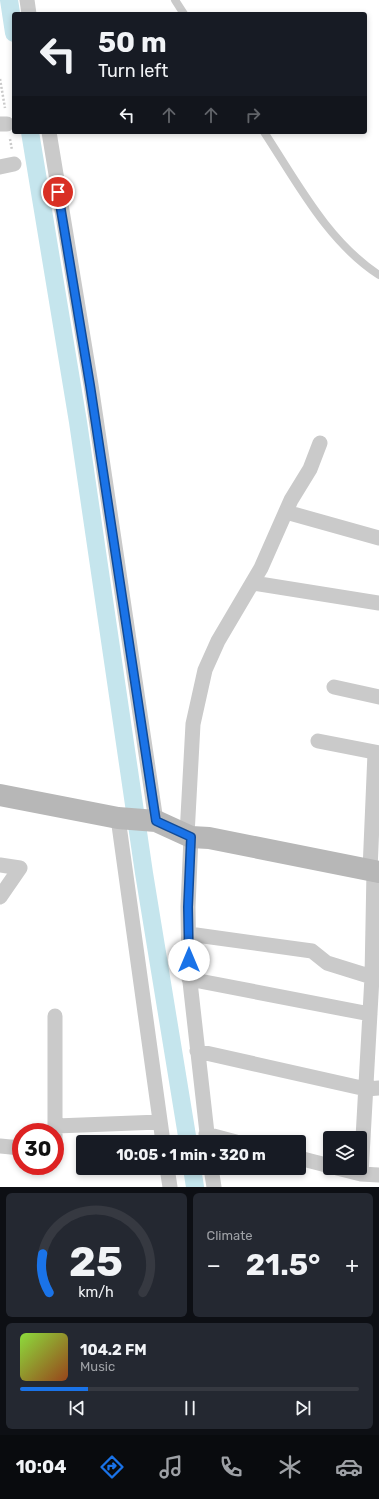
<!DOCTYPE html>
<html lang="en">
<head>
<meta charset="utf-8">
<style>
  body { margin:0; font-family:Rubik,sans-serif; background:#242831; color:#f1f3f6; height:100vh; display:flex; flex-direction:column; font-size:15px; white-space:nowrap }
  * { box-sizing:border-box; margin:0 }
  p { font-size:13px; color:#9ea1a6 }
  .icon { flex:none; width:22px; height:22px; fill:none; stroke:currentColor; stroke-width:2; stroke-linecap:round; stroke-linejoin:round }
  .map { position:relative; height:1187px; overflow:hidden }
  .sheet { display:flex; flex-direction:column; gap:6px; padding:6px; background:#0d0f14; flex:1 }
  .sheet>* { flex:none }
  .banner { position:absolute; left:12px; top:12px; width:355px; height:122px; border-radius:4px; box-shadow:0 2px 6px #0003; background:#171b24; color:#f1f3f6; overflow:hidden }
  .controls { position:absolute; left:323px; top:1131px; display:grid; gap:8px }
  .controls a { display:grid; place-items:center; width:44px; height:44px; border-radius:4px; background:#171b24; box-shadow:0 2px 6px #0003; font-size:20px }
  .speed { position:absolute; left:12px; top:1123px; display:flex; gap:8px; font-size:20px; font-weight:700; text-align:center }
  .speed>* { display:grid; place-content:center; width:52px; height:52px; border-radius:50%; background:#171b24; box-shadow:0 2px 6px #0003; line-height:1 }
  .speed .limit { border:6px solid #d22; background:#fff; color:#111 }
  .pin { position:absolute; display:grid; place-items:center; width:34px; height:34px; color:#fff; margin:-17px; border:2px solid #fff; border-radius:50%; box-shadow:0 1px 4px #0007 }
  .me { position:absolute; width:44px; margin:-22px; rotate:0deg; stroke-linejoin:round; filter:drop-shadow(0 0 3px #0008) }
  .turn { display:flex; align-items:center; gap:14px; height:84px; padding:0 20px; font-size:18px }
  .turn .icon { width:52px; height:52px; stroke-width:2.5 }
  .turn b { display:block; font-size:28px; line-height:34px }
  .lanes { display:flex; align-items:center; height:38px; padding:0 20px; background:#0003; justify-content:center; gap:20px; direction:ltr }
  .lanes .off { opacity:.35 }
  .big { font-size:30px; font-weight:700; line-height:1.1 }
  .sheet .widget { flex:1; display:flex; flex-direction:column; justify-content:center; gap:6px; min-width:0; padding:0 14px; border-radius:6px; background:#242831 }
  .sheet .dial { align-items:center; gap:0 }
  .dial svg { height:104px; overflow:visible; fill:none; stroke:#363941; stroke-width:7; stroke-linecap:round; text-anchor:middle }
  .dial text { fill:#f1f3f6; stroke:none }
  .song { display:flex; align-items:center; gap:12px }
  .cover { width:48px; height:48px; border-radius:6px; background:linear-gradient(135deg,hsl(90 70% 55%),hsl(20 70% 35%)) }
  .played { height:4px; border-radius:2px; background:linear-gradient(90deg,#1a73e8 20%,#363941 20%) }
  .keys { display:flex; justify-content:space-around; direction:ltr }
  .heat { display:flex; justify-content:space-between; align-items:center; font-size:22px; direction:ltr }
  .sheet .tiles { flex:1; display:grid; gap:6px; grid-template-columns:1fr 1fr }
  .widget:last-child { grid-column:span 2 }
  .trip { position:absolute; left:76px; top:1135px; width:230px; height:40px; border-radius:4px; background:#171b24; box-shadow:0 2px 6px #0003; font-weight:700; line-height:40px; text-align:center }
  .tabs { display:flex; height:64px; justify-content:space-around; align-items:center; background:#090b0e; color:#9ea1a6 }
  .tabs .icon { width:28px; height:28px }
  .tabs .selected { color:#1a73e8 }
  .tabs b { font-size:18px; color:#f1f3f6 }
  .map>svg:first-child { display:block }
</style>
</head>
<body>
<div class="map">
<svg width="379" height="1187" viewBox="0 0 379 1187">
  <rect width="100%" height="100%" fill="#fff"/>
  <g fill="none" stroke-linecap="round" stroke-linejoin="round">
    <path stroke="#c5e5ed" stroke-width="18" d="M 9,0 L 14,33
      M 30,132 L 78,422 L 144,873 L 188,1142
      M 192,1168 L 195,1187"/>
    <path stroke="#cacaca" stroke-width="2.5" stroke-dasharray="2 2" stroke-linecap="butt" d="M 0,79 L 5,108
      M 10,139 L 12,150"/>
    <path stroke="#cacaca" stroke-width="8" d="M 175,0 L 184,14
      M 264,132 C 297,182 327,241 379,275"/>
    <path stroke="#cacaca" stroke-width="15" d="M 27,0 L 29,14
      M 0,124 L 7,124
      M 49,132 L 91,385 L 156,821
      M 0,167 L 14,164
      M 286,512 L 379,538
      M 253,583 L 379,603
      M 334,687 L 379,697
      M 318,741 L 379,753
      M 118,818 L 163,1142
      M 187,835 L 193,724 L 205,670 L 218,641 L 261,568 L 291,500 L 310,469 L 320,443
      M 191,837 L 188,907 L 189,973 L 208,1142
      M 0,865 L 20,868 L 0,897
      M 370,870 L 375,753
      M 189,934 L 312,951 L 327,963 L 372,977
      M 189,979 L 370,1014
      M 55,1016 L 55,1151
      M 197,1051 L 366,1089 L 379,1088
      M 56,1126 L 160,1122
      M 206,1134 L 236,1142
      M 0,1146 L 21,1148
      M 299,1158 L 330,1166
      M 167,1168 L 170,1187
      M 211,1168 L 214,1187
      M 337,1168 L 361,1174 L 379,1175
      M 361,1174 L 372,977 L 374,871"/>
    <path stroke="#b7b7b7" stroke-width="22" d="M 0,795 L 118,818 L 156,821 L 191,837 L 209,838 L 379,872"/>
  </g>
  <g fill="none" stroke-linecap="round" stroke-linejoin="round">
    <g stroke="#114b97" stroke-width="10">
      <path id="route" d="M 58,192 L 90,385 L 156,821 L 191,837 L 188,907 L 189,960"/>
    </g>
    <use href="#route" stroke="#1a73e8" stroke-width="7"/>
  </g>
</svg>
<div class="controls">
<a><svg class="icon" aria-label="layers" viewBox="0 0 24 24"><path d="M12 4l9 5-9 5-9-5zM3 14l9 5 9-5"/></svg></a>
</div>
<div class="speed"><div class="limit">30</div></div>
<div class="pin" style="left:58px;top:192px;background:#d93025"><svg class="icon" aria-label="arrive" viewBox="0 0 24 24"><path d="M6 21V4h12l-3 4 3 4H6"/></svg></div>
<svg class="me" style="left:189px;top:960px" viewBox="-20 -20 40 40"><circle r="19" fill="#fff"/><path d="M0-13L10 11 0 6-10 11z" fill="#1a73e8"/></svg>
<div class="trip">10:05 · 1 min · 320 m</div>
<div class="banner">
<div class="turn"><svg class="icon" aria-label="left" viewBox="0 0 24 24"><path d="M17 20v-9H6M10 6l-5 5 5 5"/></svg><div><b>50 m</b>Turn left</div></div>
<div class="lanes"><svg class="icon" aria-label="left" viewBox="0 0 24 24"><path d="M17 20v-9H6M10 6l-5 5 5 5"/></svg><svg class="icon off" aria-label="ahead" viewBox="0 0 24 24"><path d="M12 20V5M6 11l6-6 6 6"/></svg><svg class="icon off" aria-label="ahead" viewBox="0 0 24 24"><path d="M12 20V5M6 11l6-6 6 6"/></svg><svg class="icon off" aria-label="right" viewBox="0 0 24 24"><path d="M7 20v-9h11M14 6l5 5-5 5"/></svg></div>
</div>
</div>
<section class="sheet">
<div class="tiles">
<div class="widget dial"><svg viewBox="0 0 100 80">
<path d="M14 69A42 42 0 1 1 86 69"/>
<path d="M14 69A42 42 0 0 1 9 39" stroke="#1a73e8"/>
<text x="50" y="56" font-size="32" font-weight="700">25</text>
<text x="50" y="72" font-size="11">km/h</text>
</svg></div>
<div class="widget"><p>Climate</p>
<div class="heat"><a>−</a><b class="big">21.5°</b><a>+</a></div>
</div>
<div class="widget">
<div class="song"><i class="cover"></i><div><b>104.2 FM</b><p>Music</p></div></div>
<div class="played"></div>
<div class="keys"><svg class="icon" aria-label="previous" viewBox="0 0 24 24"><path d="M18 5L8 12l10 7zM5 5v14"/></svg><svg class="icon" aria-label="pause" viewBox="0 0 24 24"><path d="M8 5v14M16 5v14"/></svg><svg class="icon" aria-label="next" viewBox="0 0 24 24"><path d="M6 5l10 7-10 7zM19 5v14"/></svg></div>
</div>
</div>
</section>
<nav class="tabs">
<b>10:04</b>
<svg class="icon selected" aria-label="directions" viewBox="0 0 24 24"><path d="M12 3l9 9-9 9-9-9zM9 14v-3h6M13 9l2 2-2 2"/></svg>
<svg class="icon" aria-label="music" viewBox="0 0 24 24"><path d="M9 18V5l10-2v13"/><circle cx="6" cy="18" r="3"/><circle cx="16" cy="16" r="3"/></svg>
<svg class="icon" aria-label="phone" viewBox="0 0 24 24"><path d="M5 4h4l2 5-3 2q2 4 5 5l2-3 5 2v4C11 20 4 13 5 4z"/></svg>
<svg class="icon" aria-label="climate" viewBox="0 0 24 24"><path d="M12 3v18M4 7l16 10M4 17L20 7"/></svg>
<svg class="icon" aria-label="car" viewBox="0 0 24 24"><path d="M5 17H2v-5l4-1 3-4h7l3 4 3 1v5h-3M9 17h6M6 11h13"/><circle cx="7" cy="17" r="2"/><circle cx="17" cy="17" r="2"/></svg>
</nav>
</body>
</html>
